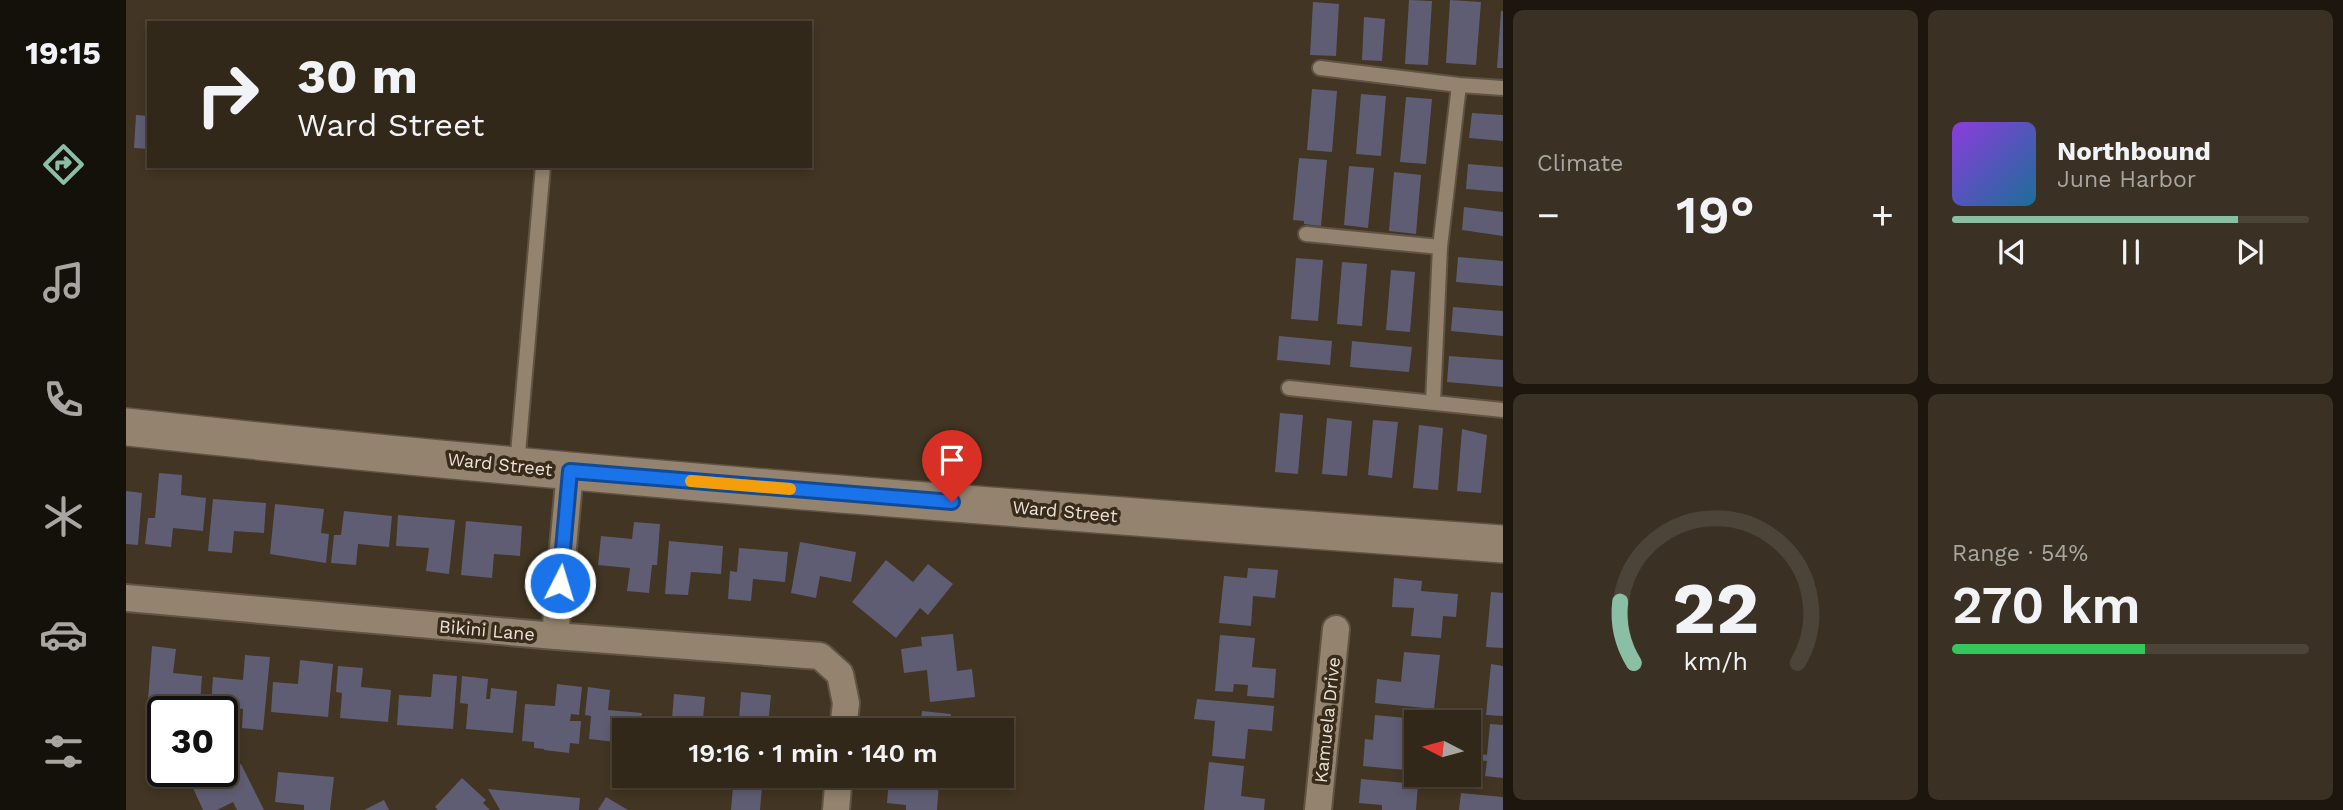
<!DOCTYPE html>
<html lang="en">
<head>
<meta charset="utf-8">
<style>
  body { margin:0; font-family:"Work Sans",sans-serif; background:#3a3023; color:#f1f3f6; height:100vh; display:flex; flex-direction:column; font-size:26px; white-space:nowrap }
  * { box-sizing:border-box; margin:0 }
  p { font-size:23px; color:#a8a6a2 }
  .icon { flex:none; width:38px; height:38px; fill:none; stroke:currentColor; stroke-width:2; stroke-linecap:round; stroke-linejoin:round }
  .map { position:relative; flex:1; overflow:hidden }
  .panel { display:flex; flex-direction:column; gap:10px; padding:10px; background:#1c160e; width:840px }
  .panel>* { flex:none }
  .guide { position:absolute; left:21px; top:21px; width:665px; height:147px; border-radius:0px; box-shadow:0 4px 10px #0003,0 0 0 2px #4d4439; background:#32281a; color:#f1f3f6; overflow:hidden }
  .needle { width:46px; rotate:276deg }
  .controls { position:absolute; left:1278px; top:710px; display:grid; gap:14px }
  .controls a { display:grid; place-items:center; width:77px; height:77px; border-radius:0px; background:#32281a; box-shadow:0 4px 10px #0003,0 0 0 2px #4d4439; font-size:35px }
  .speed { position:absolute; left:21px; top:696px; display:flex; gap:14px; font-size:35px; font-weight:700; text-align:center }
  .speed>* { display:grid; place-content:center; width:91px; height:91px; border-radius:50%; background:#32281a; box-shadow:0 4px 10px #0003,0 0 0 2px #4d4439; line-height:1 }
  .speed .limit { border:4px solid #111; border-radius:10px; background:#fff; color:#111 }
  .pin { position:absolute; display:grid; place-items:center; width:60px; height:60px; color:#fff; margin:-72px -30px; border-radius:50% 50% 50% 0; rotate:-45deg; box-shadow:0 0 7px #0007 }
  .pin .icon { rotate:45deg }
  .me { position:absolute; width:77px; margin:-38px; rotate:5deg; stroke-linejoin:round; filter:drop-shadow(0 0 5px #0008) }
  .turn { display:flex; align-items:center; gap:24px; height:147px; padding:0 35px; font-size:32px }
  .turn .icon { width:91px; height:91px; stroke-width:2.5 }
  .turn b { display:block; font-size:49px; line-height:60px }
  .big { font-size:52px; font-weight:600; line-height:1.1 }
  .panel .card { flex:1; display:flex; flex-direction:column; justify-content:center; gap:10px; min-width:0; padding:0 24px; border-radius:10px; background:#3a3023 }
  .panel .dial { align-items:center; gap:0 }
  .dial svg { height:182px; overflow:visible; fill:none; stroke:#4d4439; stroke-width:7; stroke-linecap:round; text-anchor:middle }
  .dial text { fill:#f1f3f6; stroke:none }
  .song { display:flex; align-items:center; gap:21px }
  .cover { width:84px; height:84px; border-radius:10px; background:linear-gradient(135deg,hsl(270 70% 55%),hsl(200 70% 35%)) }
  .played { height:7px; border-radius:4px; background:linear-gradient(90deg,#8abfa5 80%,#4d4439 80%) }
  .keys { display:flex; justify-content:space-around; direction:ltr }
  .heat { display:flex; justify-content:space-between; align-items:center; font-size:38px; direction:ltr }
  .charge { height:10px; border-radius:5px; background:linear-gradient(90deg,#34c759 54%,#4d4439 0) }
  .panel .tiles { flex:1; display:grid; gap:10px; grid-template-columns:repeat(2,1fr) }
  .trip { position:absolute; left:486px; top:718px; width:402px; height:70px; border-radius:0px; background:#32281a; box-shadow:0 4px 10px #0003,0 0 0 2px #4d4439; font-weight:600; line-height:70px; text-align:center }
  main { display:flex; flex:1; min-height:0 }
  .tabs { display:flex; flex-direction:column; width:126px; justify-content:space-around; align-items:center; background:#14100a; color:#a8a6a2 }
  .tabs .icon { width:49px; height:49px }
  .tabs .active { color:#8abfa5 }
  .tabs b { font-size:32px; color:#f1f3f6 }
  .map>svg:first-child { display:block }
</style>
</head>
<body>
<main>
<nav class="tabs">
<b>19:15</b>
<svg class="icon active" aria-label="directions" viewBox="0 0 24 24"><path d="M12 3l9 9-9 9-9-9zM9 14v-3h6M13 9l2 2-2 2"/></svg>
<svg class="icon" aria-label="music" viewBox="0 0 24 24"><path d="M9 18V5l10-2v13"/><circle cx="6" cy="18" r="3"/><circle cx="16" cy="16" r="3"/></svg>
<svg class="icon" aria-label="phone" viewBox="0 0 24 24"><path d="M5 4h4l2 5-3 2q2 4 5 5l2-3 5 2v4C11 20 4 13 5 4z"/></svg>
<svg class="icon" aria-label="climate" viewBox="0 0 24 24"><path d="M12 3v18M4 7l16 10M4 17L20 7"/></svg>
<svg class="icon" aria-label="car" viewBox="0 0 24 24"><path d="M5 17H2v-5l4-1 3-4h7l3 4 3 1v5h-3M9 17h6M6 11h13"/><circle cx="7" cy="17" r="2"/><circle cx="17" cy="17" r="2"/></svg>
<svg class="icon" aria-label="filters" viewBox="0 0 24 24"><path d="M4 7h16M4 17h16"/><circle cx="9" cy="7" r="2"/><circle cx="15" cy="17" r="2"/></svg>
</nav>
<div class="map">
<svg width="1377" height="810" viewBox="0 0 1377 810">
  <rect width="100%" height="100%" fill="#423523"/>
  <path fill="#5f5d73" d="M 1283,0 L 1306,1 L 1302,65 L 1279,64 Z
    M 1324,0 L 1355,2 L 1350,65 L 1320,63 Z
    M 1187,2 L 1213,4 L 1210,56 L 1184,55 Z
    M 1375,11 L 1377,11 L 1377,68 L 1371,68 Z
    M 1238,17 L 1259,19 L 1256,61 L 1236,60 Z
    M 1186,89 L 1211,91 L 1206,152 L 1181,150 Z
    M 1235,94 L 1260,96 L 1255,156 L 1230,154 Z
    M 1280,97 L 1306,99 L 1300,164 L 1274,162 Z
    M 1346,113 L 1377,115 L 1377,141 L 1343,138 Z
    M 10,115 L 23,116 L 23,149 L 8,148 Z
    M 1173,158 L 1201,160 L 1195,226 L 1178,224 L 1178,221 L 1167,220 Z
    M 1342,164 L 1377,167 L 1377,192 L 1340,189 Z
    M 1223,166 L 1248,168 L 1242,228 L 1218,225 Z
    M 1268,172 L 1295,175 L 1290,234 L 1263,231 Z
    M 1338,207 L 1377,212 L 1377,236 L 1336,230 Z
    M 1332,257 L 1377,261 L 1377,286 L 1330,282 Z
    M 1170,258 L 1197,260 L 1192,321 L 1165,319 Z
    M 1216,262 L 1241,264 L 1236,326 L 1211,324 Z
    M 1265,270 L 1289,272 L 1284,332 L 1260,330 Z
    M 1327,307 L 1377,311 L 1377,336 L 1325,331 Z
    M 1153,336 L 1206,341 L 1204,365 L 1151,360 Z
    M 1226,341 L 1286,347 L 1283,372 L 1224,367 Z
    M 1323,356 L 1377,360 L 1377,387 L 1321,382 Z
    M 1154,413 L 1177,415 L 1172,474 L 1149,472 Z
    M 1201,418 L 1226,421 L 1221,476 L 1196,474 Z
    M 1247,420 L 1272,422 L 1266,478 L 1242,475 Z
    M 1293,425 L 1317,428 L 1312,490 L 1287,488 Z
    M 1336,429 L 1361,435 L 1355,493 L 1331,491 Z
    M 33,473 L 56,475 L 55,495 L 80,498 L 77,531 L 47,528 L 45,547 L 19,544 L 22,518 L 29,518 Z
    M 0,491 L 16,493 L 12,545 L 0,544 Z
    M 87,499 L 140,503 L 138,533 L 108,531 L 106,553 L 82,551 Z
    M 149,504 L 198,509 L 195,533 L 203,534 L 200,563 L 144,554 Z
    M 218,511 L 266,516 L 263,547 L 232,544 L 230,565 L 205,563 L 208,535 L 215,535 Z
    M 272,515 L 329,520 L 323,574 L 300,571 L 303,548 L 270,546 Z
    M 340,521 L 396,526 L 394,556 L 368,554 L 366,578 L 335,575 Z
    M 508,522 L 534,524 L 531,565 L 526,565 L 523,593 L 501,591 L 504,568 L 472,565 L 475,536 L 506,539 Z
    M 543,541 L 597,546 L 595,574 L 565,572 L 562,595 L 539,594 Z
    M 674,542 L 730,552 L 725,582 L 694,576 L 690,598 L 665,593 Z
    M 613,548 L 662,552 L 659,582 L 627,579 L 625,601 L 602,599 L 604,571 L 611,572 Z
    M 760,560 L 787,582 L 802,564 L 827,584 L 802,615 L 794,608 L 770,638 L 726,602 Z
    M 1122,568 L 1152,570 L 1149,598 L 1127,596 L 1125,626 L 1093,623 L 1098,576 L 1121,578 Z
    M 1268,578 L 1296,581 L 1295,591 L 1332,594 L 1330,617 L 1317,616 L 1315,638 L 1285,636 L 1288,608 L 1266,607 Z
    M 1365,592 L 1377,593 L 1377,648 L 1360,647 Z
    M 827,634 L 831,671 L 846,669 L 849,697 L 804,702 L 801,670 L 778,673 L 775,649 L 796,646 L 795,637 Z
    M 1094,635 L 1129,638 L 1126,667 L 1150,669 L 1148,698 L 1121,696 L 1122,685 L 1108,684 L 1107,692 L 1089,691 Z
    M 26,646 L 50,649 L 47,673 L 76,676 L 74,704 L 22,700 Z
    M 1278,652 L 1314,655 L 1308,709 L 1249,703 L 1251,679 L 1275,682 Z
    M 119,655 L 144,657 L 137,730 L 116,728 L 117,709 L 85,706 L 87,677 L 117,680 Z
    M 174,660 L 207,664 L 202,717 L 145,712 L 147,682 L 172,684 Z
    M 1365,664 L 1377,666 L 1377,716 L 1360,715 Z
    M 212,666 L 237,668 L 235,687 L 265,690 L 262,722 L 214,718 L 216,693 L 210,692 Z
    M 307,674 L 331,676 L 327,729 L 271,725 L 273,695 L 305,697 Z
    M 336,676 L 362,679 L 360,699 L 364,699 L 365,688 L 391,691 L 387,733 L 340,729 L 342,704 L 334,703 Z
    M 431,684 L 456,687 L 453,715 L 445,714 L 444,721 L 455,721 L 453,744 L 444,743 L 443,753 L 418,750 L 418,749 L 408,748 L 408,742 L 396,741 L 399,704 L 429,706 Z
    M 462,687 L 484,690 L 482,710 L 516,713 L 514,730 L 499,730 L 499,743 L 463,739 L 465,716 L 459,715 Z
    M 615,692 L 645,695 L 642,726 L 659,728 L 659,730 L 602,730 L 602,726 L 607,727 L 607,720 L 613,720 Z
    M 548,694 L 579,697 L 576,730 L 521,730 L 522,716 L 546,719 Z
    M 1071,699 L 1148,706 L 1146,731 L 1122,729 L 1119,759 L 1086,756 L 1089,721 L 1068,719 Z
    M 796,711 L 825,714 L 824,730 L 794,730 Z
    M 1249,715 L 1300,720 L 1299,723 L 1290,723 L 1290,771 L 1237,766 L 1239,739 L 1247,740 Z
    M 1364,724 L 1377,725 L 1377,778 L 1359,776 L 1361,761 L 1349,760 L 1349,754 L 1342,753 L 1342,727 L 1356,729 L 1354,754 L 1361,755 Z
    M 1083,762 L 1118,766 L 1115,796 L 1139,799 L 1138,810 L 1078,810 Z
    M 115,764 L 138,810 L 111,810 L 107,802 L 91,810 L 77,810 L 67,788 Z
    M 152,772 L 208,777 L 204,810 L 178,810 L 178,805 L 149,802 Z
    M 608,775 L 660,775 L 659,789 L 636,787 L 634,810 L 605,810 Z
    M 336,778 L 360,800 L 357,803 L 364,810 L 312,810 L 309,807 Z
    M 763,778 L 813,783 L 811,810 L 780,810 L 780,805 L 761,803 Z
    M 1235,779 L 1292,784 L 1290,810 L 1256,810 L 1256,805 L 1233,803 Z
    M 362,789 L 454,798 L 453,810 L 374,810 Z
    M 1335,793 L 1377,797 L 1377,810 L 1333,810 Z
    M 480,797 L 502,810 L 472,810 Z
    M 258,800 L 263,810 L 238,810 Z"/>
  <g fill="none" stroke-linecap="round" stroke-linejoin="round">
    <g stroke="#5f5344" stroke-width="18">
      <path id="lane" d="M 1194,68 L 1333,85 L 1377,88
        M 1180,234 L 1314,247
        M 1163,388 L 1377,410
        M 1307,402 L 1314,247 L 1333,85
        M 391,465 L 417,166"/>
    </g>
    <g stroke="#5f5344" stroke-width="30">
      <path id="street" d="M 0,598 L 429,636 L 694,656 L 714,674 L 720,703 L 717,730
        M 429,636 L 444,471
        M 710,810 L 713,775
        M 1192,810 L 1210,629"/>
    </g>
    <g stroke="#5f5344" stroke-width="40">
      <path id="secondary" d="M 0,427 C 458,477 918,511 1377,544"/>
    </g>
    <use href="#lane" stroke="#93836f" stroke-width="14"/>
    <use href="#street" stroke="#93836f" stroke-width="26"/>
    <use href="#secondary" stroke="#93836f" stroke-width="37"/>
  </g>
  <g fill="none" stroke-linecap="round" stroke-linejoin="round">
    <g stroke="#114b97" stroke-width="18">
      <path id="route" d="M 434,583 L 444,471 L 826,502"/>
    </g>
    <use href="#route" stroke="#1a73e8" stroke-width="12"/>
    <path stroke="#f59e0b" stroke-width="12" d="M 565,481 L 664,489"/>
  </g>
  <g text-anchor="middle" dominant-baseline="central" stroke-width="7" stroke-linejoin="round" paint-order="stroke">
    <g font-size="18" fill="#ebe2d8" stroke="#382b19">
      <text transform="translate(374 464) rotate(6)">Ward Street</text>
      <text transform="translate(939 511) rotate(5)">Ward Street</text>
      <text transform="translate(361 630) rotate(5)">Bikini Lane</text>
      <text transform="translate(1201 720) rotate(-84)">Kamuela Drive</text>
    </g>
  </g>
</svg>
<div class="controls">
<a><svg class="needle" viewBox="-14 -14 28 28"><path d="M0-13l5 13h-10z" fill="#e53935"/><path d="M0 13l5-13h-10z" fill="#a8a6a2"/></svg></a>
</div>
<div class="speed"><div class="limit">30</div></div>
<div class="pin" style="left:826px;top:502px;background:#d93025"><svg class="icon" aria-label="arrive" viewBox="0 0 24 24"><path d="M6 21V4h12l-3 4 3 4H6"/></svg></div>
<svg class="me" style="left:434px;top:583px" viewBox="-20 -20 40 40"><circle r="17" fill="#1a73e8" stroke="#fff" stroke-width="3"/><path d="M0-11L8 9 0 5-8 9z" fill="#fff"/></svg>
<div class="trip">19:16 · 1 min · 140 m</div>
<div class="guide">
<div class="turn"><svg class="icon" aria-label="right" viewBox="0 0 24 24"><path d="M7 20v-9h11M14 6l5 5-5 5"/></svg><div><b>30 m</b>Ward Street</div></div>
</div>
</div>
<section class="panel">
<div class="tiles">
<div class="card"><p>Climate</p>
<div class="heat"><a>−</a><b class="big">19°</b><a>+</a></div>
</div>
<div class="card">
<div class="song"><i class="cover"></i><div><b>Northbound</b><p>June Harbor</p></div></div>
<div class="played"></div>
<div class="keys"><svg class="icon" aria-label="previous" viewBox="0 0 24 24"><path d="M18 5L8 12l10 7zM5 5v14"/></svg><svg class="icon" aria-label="pause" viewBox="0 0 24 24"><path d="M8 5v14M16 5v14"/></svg><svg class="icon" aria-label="next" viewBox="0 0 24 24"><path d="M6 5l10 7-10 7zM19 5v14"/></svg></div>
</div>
<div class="card dial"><svg viewBox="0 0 100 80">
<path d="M14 69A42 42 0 1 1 86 69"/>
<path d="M14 69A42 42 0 0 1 8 42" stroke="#8abfa5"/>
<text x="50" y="56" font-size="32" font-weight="700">22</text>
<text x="50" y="72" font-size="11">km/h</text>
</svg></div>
<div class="card"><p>Range · 54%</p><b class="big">270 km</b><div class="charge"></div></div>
</div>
</section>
</main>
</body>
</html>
